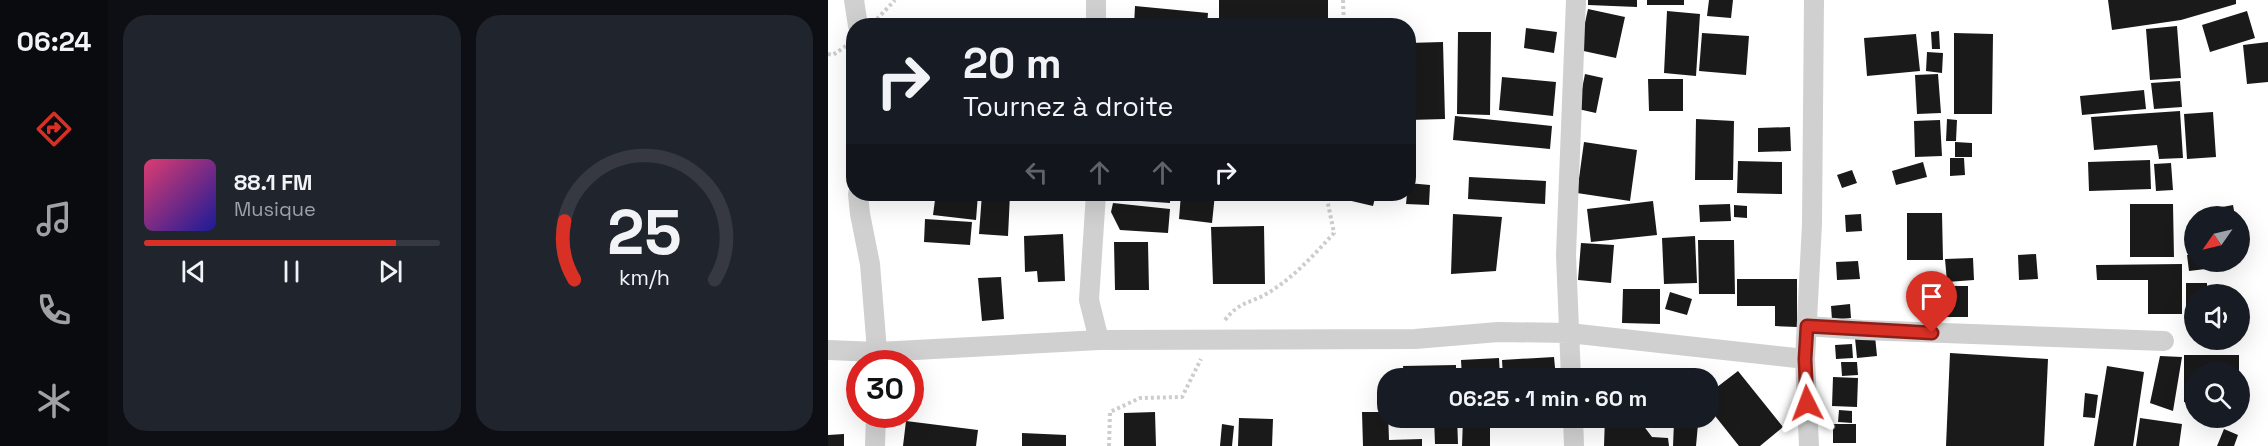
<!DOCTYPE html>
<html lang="fr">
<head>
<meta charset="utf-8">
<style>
  body { margin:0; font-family:"Space Grotesk",sans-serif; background:#20242c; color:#f1f3f6; height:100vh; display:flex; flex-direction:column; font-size:22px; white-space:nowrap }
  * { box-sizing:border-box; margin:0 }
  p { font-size:20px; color:#9ea1a6 }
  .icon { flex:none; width:33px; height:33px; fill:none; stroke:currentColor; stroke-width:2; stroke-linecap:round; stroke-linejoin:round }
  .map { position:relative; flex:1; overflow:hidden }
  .panel { display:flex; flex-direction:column; gap:15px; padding:15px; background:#0d0f14; width:720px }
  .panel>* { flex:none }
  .banner { position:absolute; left:18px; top:18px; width:570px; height:183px; border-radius:24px; box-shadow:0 6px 24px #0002; background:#171b24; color:#f1f3f6; overflow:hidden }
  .needle { width:39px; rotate:236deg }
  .tools { position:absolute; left:1356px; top:206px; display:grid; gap:12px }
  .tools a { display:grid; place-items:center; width:66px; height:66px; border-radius:50%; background:#171b24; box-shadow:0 6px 24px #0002; font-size:30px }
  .speed { position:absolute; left:18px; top:350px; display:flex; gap:12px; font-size:30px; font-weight:700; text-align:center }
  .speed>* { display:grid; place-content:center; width:78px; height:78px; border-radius:50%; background:#171b24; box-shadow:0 6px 24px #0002; line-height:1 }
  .speed .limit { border:9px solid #d22; background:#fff; color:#111 }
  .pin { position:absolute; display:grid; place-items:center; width:51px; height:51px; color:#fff; margin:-62px -26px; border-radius:50% 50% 50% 0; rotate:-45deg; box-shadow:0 0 6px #0007 }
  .pin .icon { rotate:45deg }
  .me { position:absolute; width:66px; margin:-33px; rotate:357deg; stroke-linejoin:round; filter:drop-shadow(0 0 4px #0008) }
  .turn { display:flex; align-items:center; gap:21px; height:126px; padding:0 18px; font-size:27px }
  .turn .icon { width:78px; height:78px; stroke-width:2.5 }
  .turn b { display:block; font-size:42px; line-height:51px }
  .lanes { display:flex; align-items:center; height:57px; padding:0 18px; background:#0003; justify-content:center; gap:30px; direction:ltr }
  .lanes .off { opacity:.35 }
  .panel .widget { flex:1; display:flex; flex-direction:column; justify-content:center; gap:9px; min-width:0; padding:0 21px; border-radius:24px; background:#20242c }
  .panel .dial { align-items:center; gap:0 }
  .dial svg { height:156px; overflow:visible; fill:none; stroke:#363941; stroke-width:7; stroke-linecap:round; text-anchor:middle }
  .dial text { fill:#f1f3f6; stroke:none }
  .song { display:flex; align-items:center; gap:18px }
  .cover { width:72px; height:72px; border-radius:9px; background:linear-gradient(135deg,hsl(340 70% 55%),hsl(240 70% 35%)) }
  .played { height:6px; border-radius:3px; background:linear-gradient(90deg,#d93025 85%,#363941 85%) }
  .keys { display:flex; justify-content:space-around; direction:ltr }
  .panel .tiles { flex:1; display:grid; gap:15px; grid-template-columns:repeat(2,1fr) }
  .trip { position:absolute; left:549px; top:368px; width:342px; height:60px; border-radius:24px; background:#171b24; box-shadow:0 6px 24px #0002; font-weight:700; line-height:60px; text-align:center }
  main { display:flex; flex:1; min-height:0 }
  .tabs { display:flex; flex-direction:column; width:108px; justify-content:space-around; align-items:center; background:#090b0e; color:#9ea1a6 }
  .tabs .icon { width:42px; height:42px }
  .tabs .current { color:#d93025 }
  .tabs b { font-size:27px; color:#f1f3f6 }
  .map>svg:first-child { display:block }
</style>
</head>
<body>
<main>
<nav class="tabs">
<b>06:24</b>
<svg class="icon current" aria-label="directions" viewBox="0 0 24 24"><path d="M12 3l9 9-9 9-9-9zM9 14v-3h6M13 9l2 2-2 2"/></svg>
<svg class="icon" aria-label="music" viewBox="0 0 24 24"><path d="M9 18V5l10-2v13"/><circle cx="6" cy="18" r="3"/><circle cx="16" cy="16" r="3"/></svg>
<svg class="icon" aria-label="phone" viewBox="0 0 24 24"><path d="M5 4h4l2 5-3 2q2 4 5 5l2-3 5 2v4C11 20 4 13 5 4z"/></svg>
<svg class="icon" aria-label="climate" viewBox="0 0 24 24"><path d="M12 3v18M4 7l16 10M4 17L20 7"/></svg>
</nav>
<section class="panel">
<div class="tiles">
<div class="widget">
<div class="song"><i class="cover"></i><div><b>88.1 FM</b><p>Musique</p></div></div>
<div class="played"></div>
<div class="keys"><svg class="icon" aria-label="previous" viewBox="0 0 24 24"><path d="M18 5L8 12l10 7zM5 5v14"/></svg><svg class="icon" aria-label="pause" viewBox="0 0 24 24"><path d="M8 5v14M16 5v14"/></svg><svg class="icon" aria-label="next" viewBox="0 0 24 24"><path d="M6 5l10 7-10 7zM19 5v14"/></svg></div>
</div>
<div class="widget dial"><svg viewBox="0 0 100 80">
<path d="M14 69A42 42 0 1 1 86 69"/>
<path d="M14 69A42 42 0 0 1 9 39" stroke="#d93025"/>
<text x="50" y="56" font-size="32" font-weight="700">25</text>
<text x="50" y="72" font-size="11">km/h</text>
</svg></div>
</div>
</section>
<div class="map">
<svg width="1440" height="446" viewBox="0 0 1440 446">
  <rect width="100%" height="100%" fill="#fff"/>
  <path fill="#1a1a1a" d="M 391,0 L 500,0 L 500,26 L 391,26 Z
    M 760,0 L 809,0 L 809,7 L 760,5 Z
    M 819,0 L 856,0 L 856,5 L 819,5 Z
    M 881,0 L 905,0 L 903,18 L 879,16 Z
    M 1280,0 L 1408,0 L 1408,4 L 1353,20 L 1284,30 Z
    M 307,6 L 380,13 L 379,26 L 306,26 Z
    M 760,9 L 797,17 L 788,58 L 751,50 Z
    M 839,11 L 872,14 L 868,76 L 836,73 Z
    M 1419,11 L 1427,38 L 1382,52 L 1374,25 Z
    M 1349,26 L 1353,78 L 1322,80 L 1318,29 Z
    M 698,28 L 729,32 L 726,53 L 696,48 Z
    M 1111,31 L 1112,49 L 1104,49 L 1103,32 Z
    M 630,32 L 663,32 L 662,115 L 629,114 Z
    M 874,33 L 921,36 L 918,75 L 871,71 Z
    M 1126,33 L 1165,34 L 1164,114 L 1126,114 Z
    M 1088,34 L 1092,71 L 1039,76 L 1036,38 Z
    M 615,42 L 617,119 L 580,120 L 580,43 Z
    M 1440,42 L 1440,82 L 1419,84 L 1415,45 Z
    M 1099,52 L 1115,53 L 1114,73 L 1098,71 Z
    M 757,74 L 775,78 L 768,113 L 750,109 Z
    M 1110,74 L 1113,113 L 1089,114 L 1087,75 Z
    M 674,77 L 728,82 L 725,116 L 671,110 Z
    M 820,79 L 855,79 L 855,111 L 821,111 Z
    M 1352,81 L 1354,107 L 1326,109 L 1323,83 Z
    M 1316,90 L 1318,109 L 1254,115 L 1252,96 Z
    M 1352,111 L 1355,158 L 1331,159 L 1329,145 L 1266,150 L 1263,117 Z
    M 1385,112 L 1388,157 L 1359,159 L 1356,114 Z
    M 627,116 L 724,126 L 722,149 L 625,140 Z
    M 868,119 L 906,121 L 905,180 L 867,180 Z
    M 1119,119 L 1129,120 L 1128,141 L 1118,141 Z
    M 1112,120 L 1114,156 L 1087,157 L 1086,121 Z
    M 962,127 L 963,151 L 930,152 L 930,128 Z
    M 756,142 L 809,150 L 802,201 L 749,193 Z
    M 1127,142 L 1144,143 L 1144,157 L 1127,157 Z
    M 1122,158 L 1136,158 L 1137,175 L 1122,176 Z
    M 1322,160 L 1323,189 L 1261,191 L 1260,162 Z
    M 910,161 L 954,162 L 954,194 L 909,193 Z
    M 1095,162 L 1099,177 L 1068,185 L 1064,171 Z
    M 1343,163 L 1345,190 L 1328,191 L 1326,164 Z
    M 1024,170 L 1029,183 L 1014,188 L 1009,175 Z
    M 641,177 L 718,181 L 717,204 L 640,199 Z
    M 580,183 L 602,185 L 601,205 L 578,204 Z
    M 63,194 L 150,194 L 148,220 L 105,215 L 107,200 Z
    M 154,194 L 182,194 L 180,236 L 151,234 Z
    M 284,194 L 342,194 L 342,203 L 283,199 Z
    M 353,194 L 387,194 L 384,223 L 351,219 Z
    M 424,194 L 474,194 L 474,200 Z
    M 517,194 L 548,194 L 545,206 L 515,199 Z
    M 825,201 L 829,235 L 763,242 L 759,209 Z
    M 285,203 L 342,209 L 340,233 L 292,230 L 283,212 Z
    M 902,204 L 903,221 L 872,222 L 871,205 Z
    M 1302,204 L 1345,204 L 1346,257 L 1302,257 Z
    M 906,205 L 919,206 L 919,218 L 906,217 Z
    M 1405,205 L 1407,216 L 1379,216 L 1378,210 Z
    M 1079,213 L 1114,213 L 1115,260 L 1079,260 Z
    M 625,214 L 674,217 L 668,271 L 623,274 Z
    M 1033,214 L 1034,231 L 1018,232 L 1017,215 Z
    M 97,219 L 144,222 L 142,245 L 96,242 Z
    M 436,226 L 437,284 L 385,284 L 383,227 Z
    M 235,234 L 237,281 L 210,282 L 209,271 L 197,272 L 196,236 Z
    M 867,236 L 869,283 L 836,284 L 834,238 Z
    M 870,240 L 906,240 L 907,294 L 871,294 Z
    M 286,242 L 320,242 L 321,290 L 287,290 Z
    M 753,243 L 786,245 L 783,283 L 750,280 Z
    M 1208,254 L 1210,279 L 1191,280 L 1190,255 Z
    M 1359,255 L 1366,255 L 1366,261 L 1385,261 L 1386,268 L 1361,271 Z
    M 1145,258 L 1146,280 L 1119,282 L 1117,259 Z
    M 1030,261 L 1032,279 L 1009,280 L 1008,262 Z
    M 1354,264 L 1354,314 L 1320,314 L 1320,280 L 1269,280 L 1268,265 Z
    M 173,277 L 176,319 L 154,321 L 150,278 Z
    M 909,279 L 969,279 L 969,327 L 947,326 L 947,306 L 909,306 Z
    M 1358,283 L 1379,283 L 1379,294 L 1366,294 L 1366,313 L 1358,313 Z
    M 1117,286 L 1140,286 L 1140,317 L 1117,317 Z
    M 795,289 L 832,289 L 832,324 L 794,323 Z
    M 1086,290 L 1105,293 L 1102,309 L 1084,306 Z
    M 842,292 L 864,299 L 859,315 L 837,309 Z
    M 1022,304 L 1023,318 L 1004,320 L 1003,306 Z
    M 1047,336 L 1049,356 L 1029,358 L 1027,338 Z
    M 1024,344 L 1025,358 L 1008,359 L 1007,345 Z
    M 1122,353 L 1220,359 L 1216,446 L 1118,446 Z
    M 1356,355 L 1411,355 L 1411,372 L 1366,372 L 1366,403 L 1356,402 Z
    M 1332,356 L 1354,357 L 1345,411 L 1322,403 Z
    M 726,357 L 728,378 L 675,378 L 674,360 Z
    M 671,358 L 672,378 L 634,378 L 633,360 Z
    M 1013,362 L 1029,362 L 1030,375 L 1014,376 Z
    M 628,365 L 628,378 L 576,378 L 575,366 Z
    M 1279,366 L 1316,372 L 1305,446 L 1266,446 Z
    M 910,371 L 955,427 L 932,446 L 911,446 L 880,407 L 880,394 Z
    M 1005,377 L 1030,378 L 1029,407 L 1004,406 Z
    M 1257,393 L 1270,395 L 1267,418 L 1255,417 Z
    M 1011,410 L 1024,411 L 1024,423 L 1010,422 Z
    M 327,412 L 328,446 L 296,446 L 296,413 Z
    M 534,412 L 560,412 L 561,440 L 594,439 L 594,446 L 535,446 Z
    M 606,417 L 629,417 L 630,444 L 607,444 Z
    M 777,417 L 812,421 L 824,437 L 840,438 L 841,446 L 776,446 Z
    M 411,418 L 445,419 L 444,446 L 410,446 Z
    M 1312,418 L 1354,424 L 1351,446 L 1308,446 Z
    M 635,419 L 662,419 L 662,446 L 634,446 Z
    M 78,421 L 150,430 L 148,446 L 75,446 Z
    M 846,422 L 870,424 L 868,446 L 845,446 Z
    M 394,424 L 406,426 L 404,446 L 392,446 Z
    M 1005,424 L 1028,424 L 1028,443 L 1005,443 Z
    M 1396,429 L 1410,435 L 1406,446 L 1389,446 Z
    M 194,433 L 238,435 L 238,446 L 194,446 Z
    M 16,434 L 16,446 L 0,446 L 0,435 Z"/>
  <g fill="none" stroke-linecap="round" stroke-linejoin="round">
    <path stroke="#cdcdcd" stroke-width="4" stroke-dasharray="3 3" stroke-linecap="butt" d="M 515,0 L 516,26
      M 49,19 L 67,0
      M 0,54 L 5,55 L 22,43
      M 397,320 C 412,301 421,304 440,293 C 465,278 486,255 506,233 L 498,194
      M 281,446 L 282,412 L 312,398 L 354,397 L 373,359"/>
    <path stroke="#d0d0d0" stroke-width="20" d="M 26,0 L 30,26
      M 268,0 L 268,26
      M 30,194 L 32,214 L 42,264 L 50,363
      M 268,194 L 261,300 L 271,340
      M 979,326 L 1034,330 L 1336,341
      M 0,350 L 50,352 L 271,340 L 587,339 L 670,332 L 741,333 L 977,359
      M 743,378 L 738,255 L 748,0
      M 745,417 L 746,446
      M 47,446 L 48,414
      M 981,446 L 977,359 L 984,224 L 986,0"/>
  </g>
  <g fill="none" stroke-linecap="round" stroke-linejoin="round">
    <g stroke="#8d1f18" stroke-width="15">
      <path id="route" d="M 979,403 L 977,359 L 979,326 L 1104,333"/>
    </g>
    <use href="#route" stroke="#d93025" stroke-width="10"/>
  </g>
</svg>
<div class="tools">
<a><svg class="needle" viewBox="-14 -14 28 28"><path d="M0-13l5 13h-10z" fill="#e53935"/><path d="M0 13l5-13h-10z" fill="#9ea1a6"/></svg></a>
<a><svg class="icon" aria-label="sound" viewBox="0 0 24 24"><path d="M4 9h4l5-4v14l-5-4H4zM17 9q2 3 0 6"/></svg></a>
<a><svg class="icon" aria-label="search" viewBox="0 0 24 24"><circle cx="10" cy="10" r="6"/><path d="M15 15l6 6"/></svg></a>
</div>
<div class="speed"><div class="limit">30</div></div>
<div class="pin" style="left:1104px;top:333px;background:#d93025"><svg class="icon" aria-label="arrive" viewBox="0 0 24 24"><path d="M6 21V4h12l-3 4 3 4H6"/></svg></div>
<svg class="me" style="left:979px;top:403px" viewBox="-20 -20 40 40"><path d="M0-17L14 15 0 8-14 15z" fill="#d93025" stroke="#fff" stroke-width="4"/></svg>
<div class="trip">06:25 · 1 min · 60 m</div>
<div class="banner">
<div class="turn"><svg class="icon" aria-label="right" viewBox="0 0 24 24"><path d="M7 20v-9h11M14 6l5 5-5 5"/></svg><div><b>20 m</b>Tournez à droite</div></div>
<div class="lanes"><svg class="icon off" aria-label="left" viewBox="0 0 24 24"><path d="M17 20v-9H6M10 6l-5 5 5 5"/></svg><svg class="icon off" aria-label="ahead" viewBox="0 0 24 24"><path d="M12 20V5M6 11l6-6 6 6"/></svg><svg class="icon off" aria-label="ahead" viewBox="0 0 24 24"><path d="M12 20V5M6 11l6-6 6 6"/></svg><svg class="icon" aria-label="right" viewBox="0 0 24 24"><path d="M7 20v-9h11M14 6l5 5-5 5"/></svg></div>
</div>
</div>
</main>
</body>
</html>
